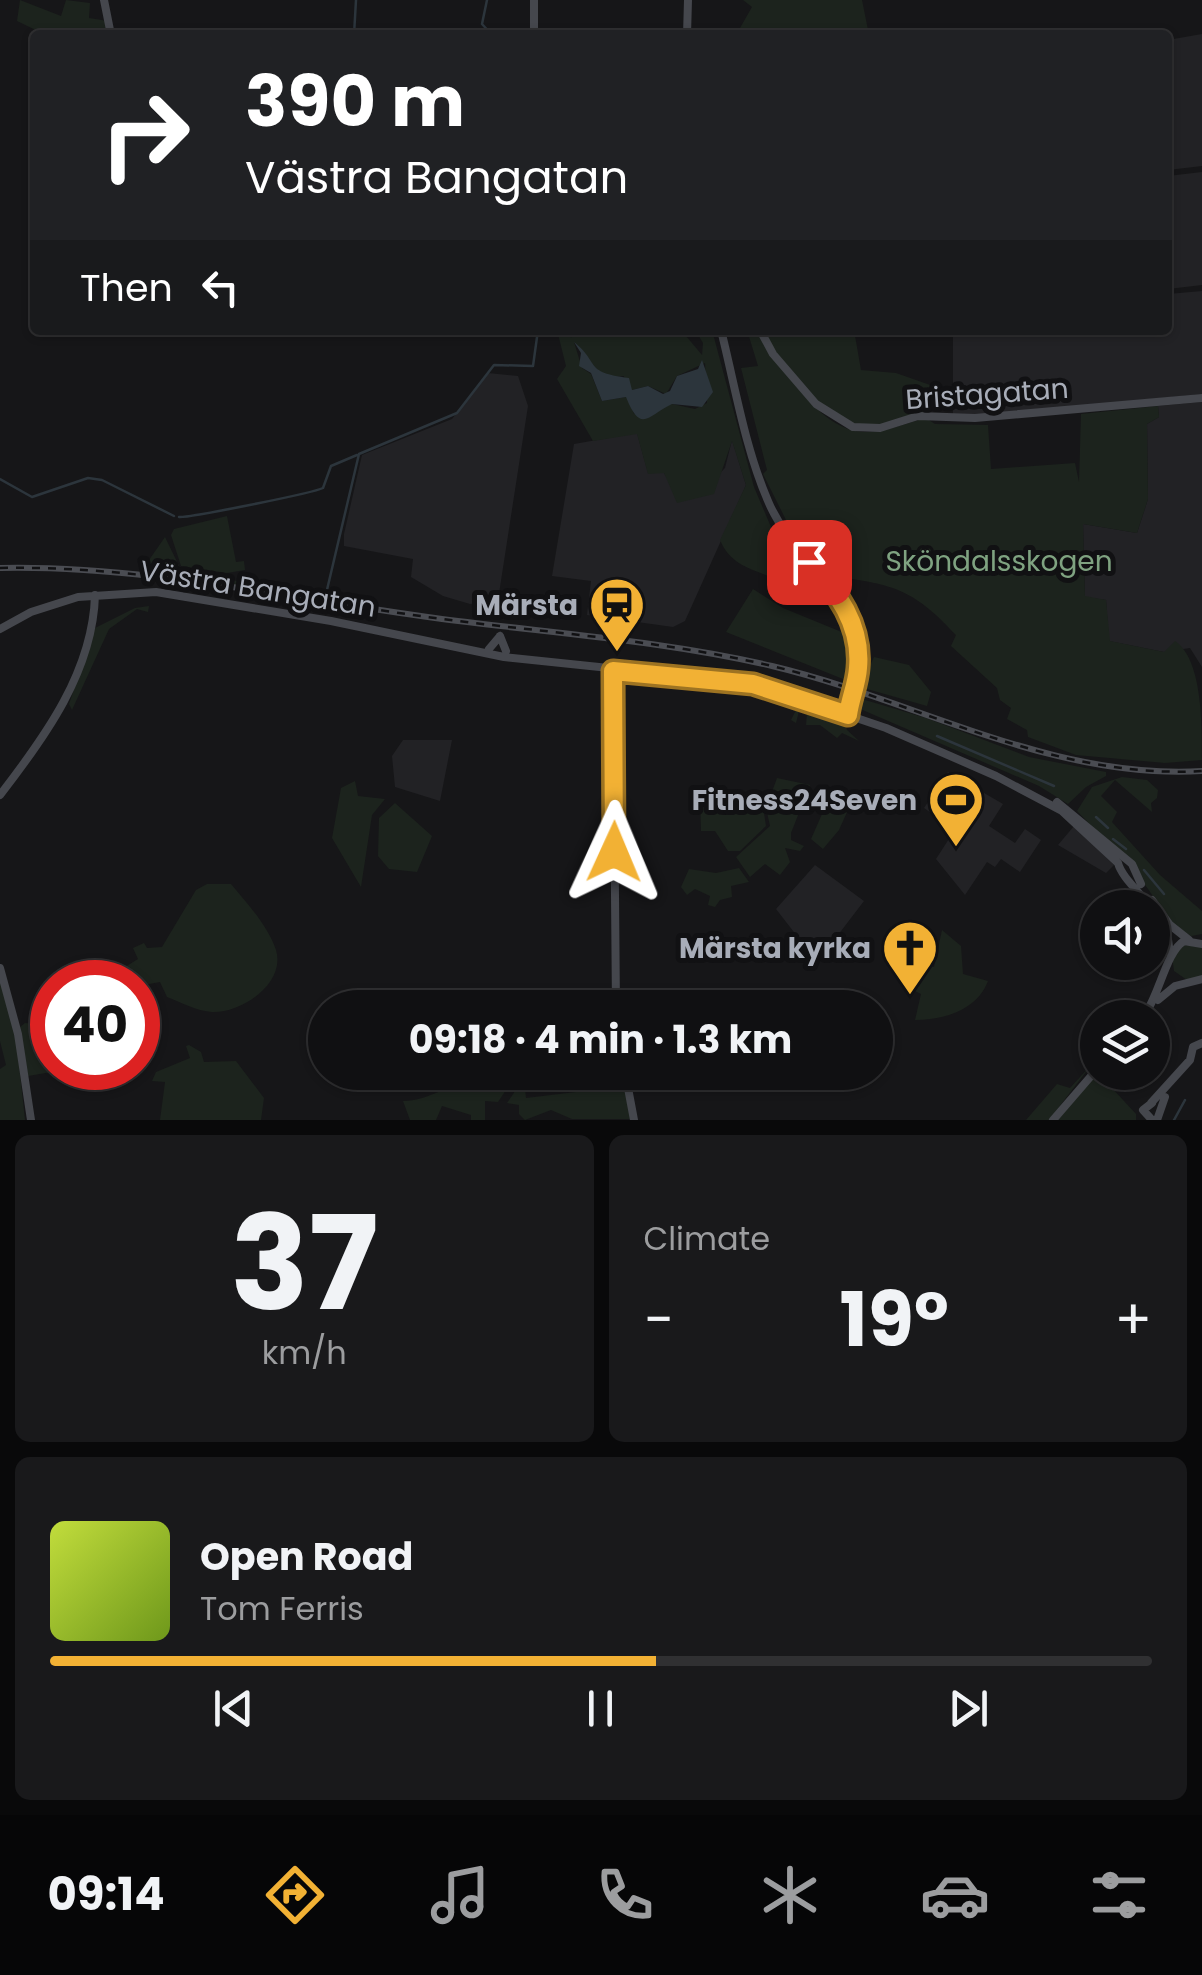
<!DOCTYPE html>
<html lang="en">
<head>
<meta charset="utf-8">
<style>
  body { margin:0; font-family:Poppins,sans-serif; background:#19191b; color:#f1f3f6; height:100vh; display:flex; flex-direction:column; font-size:38px; white-space:nowrap }
  * { box-sizing:border-box; margin:0 }
  p { font-size:32px; color:#9c9d9f }
  .icon { flex:none; width:55px; height:55px; fill:none; stroke:currentColor; stroke-width:2; stroke-linecap:round; stroke-linejoin:round }
  .map { position:relative; height:1120px; overflow:hidden }
  .drawer { display:flex; flex-direction:column; gap:15px; padding:15px; background:#09090a; flex:1 }
  .drawer>* { flex:none }
  .top-card { position:absolute; left:30px; top:30px; width:1142px; height:305px; border-radius:10px; box-shadow:0 2px 8px #0004,0 0 0 2px #303032; background:#202124; color:#fff; overflow:hidden }
  .fabs { position:absolute; left:1080px; top:890px; display:grid; gap:20px }
  .fabs a { display:grid; place-items:center; width:90px; height:90px; border-radius:50%; background:#101012; box-shadow:0 2px 8px #0004,0 0 0 2px #303032; font-size:50px }
  .speed { position:absolute; left:30px; top:960px; display:flex; gap:20px; font-size:50px; font-weight:700; text-align:center }
  .speed>* { display:grid; place-content:center; width:130px; height:130px; border-radius:50%; background:#101012; box-shadow:0 2px 8px #0004,0 0 0 2px #303032; line-height:1 }
  .speed .limit { border:15px solid #d22; background:#fff; color:#111 }
  .pin { position:absolute; display:grid; place-items:center; width:85px; height:85px; color:#fff; margin:-42px; border-radius:20px; box-shadow:0 5px 15px #0006 }
  .me { position:absolute; width:110px; margin:-55px; rotate:1deg; stroke-linejoin:round; filter:drop-shadow(0 0 8px #0008) }
  .turn { display:flex; align-items:center; gap:35px; height:210px; padding:0 50px; font-size:45px }
  .turn .icon { width:130px; height:130px; stroke-width:2.5 }
  .turn b { display:block; font-size:70px; line-height:85px }
  .then { display:flex; align-items:center; height:95px; padding:0 50px; background:#0003; gap:20px; font-size:38px }
  .big { font-size:75px; font-weight:700; line-height:1.1 }
  .drawer .widget { flex:1; display:flex; flex-direction:column; justify-content:center; gap:15px; min-width:0; padding:0 35px; border-radius:15px; background:#19191b }
  .drawer .dial { align-items:center; gap:0 }
  .dial b { font-size:130px; line-height:1 }
  .song { display:flex; align-items:center; gap:30px }
  .cover { width:120px; height:120px; border-radius:15px; background:linear-gradient(135deg,hsl(70 70% 55%),hsl(80 70% 35%)) }
  .played { height:10px; border-radius:5px; background:linear-gradient(90deg,#f2b134 55%,#303032 55%) }
  .keys { display:flex; justify-content:space-around; direction:ltr }
  .heat { display:flex; justify-content:space-between; align-items:center; font-size:55px; direction:ltr }
  .drawer .tiles { flex:1; display:grid; gap:15px; grid-template-columns:1fr 1fr }
  .widget:last-child { grid-column:span 2 }
  .trip { position:absolute; left:308px; top:990px; width:585px; height:100px; border-radius:50px; background:#101012; box-shadow:0 2px 8px #0004,0 0 0 2px #303032; font-weight:700; line-height:100px; text-align:center }
  .menu { display:flex; height:160px; justify-content:space-around; align-items:center; background:#060607; color:#9c9d9f }
  .menu .icon { width:70px; height:70px }
  .menu .on { color:#f2b134 }
  .menu b { font-size:45px; color:#f1f3f6 }
  .map>svg:first-child { display:block }
</style>
</head>
<body>
<div class="map">
<svg width="1202" height="1120" viewBox="0 0 1202 1120">
  <rect width="100%" height="100%" fill="#161618"/>
  <path fill="#222225" d="M 1202,34 L 1202,166 L 1168,170 L 1168,40 Z
    M 1202,172 L 1202,285 L 1168,289 L 1168,176 Z
    M 1202,291 L 1202,394 L 974,416 L 953,414 L 953,330 L 1168,330 L 1168,294 Z
    M 488,373 L 518,376 L 528,406 L 498,600 L 470,604 L 443,596 L 411,577 L 413,559 L 344,546 L 344,534 L 362,455 L 452,419 Z
    M 1202,402 L 1202,667 L 1190,648 L 1164,652 L 1109,641 L 1106,600 L 1085,597 L 1083,524 L 1137,533 L 1148,499 L 1147,424 L 1159,417 L 1158,406 Z
    M 637,433 L 648,473 L 664,473 L 671,485 L 719,474 L 725,468 L 732,440 L 746,485 L 685,621 L 673,627 L 587,615 L 591,581 L 552,576 L 574,444 Z
    M 403,740 L 452,740 L 440,801 L 395,787 L 392,756 Z
    M 948,772 L 1003,804 L 989,826 L 1015,843 L 1025,829 L 1041,840 L 1020,872 L 1001,859 L 995,867 L 987,862 L 965,895 L 936,859 L 956,828 L 951,804 L 934,815 L 924,808 Z
    M 1074,826 L 1114,865 L 1106,873 L 1058,845 Z
    M 815,865 L 864,901 L 825,952 L 814,958 L 776,909 Z"/>
  <path fill="#1c231d" fill-rule="evenodd" d="M 20,0 L 61,16 L 66,0 L 90,3 L 89,18 L 108,21 L 107,35 L 46,35 L 17,21 Z
    M 743,0 L 862,0 L 869,35 L 736,35 L 752,7 Z
    M 557,330 L 570,330 L 571,338 L 573,330 L 681,330 L 702,355 L 703,343 L 697,333 L 712,330 L 754,487 L 771,527 L 826,592 L 817,604 C 800,600 797,595 784,585 C 760,568 733,571 720,540 L 746,485 L 732,441 L 714,494 L 677,503 L 664,473 L 648,474 L 637,434 L 593,441 L 557,379 L 566,366 ZM 574,342 C 589,359 597,380 624,376 L 626,397 L 602,401 L 591,374 L 582,368 ZM 705,363 L 707,403 L 695,409 L 672,404 L 634,414 L 629,400 L 632,390 L 648,386 L 666,394 L 677,376 Z
    M 747,330 L 758,330 C 783,364 816,430 864,432 C 884,433 906,423 926,418 L 935,424 L 988,425 L 991,469 L 1075,463 L 1079,482 L 1081,414 L 1158,406 L 1159,417 L 1147,424 L 1148,499 L 1137,533 L 1083,524 L 1085,596 L 1106,600 L 1110,641 L 1164,652 L 1175,641 C 1202,659 1202,721 1202,760 L 1165,763 L 1076,755 L 1028,737 L 1027,730 L 1007,719 L 1011,708 L 1000,700 L 997,688 L 951,646 L 956,635 C 912,587 891,584 829,576 L 794,536 L 763,474 L 767,470 L 741,368 L 758,366 Z
    M 761,330 L 854,330 L 861,370 L 896,373 L 933,386 L 929,406 L 933,409 C 913,418 870,432 847,423 C 816,411 777,358 761,330 Z
    M 227,516 L 236,562 L 244,561 L 245,570 L 227,573 L 181,566 L 171,535 L 174,529 Z
    M 165,537 L 182,572 L 243,582 L 244,586 L 140,573 Z
    M 753,589 L 783,608 L 849,635 L 848,681 L 726,632 Z
    M 149,606 L 148,612 L 137,609 L 109,629 L 72,710 L 69,704 L 95,628 L 135,608 Z
    M 874,657 L 909,665 L 931,692 L 927,706 L 860,687 Z
    M 782,695 L 843,717 L 847,730 L 859,741 L 842,733 L 837,738 L 820,725 L 806,725 L 807,713 L 799,711 L 796,723 L 791,720 L 797,708 L 778,697 Z
    M 855,697 L 926,718 L 1029,757 L 1106,772 L 1106,776 L 1086,787 L 1068,804 L 1039,786 L 858,708 Z
    M 1122,777 L 1147,780 L 1158,790 L 1157,798 L 1151,803 L 1152,812 L 1115,780 L 1101,796 L 1117,812 L 1112,822 L 1160,875 L 1202,911 L 1202,934 L 1191,936 L 1174,926 L 1136,872 L 1077,811 L 1092,787 Z
    M 777,778 L 810,785 L 791,833 L 791,840 L 804,846 L 800,851 L 785,848 L 790,862 L 780,875 L 765,864 L 750,877 L 736,857 L 770,826 L 766,808 Z
    M 355,781 L 358,796 L 385,799 L 372,815 L 361,887 L 332,838 L 341,788 Z
    M 769,791 L 763,807 L 766,826 L 740,851 L 728,851 L 715,831 L 701,831 L 700,796 L 754,798 L 754,793 Z
    M 830,796 L 852,801 L 839,830 L 823,849 L 811,839 Z
    M 395,803 L 432,836 L 417,872 L 389,869 L 378,856 L 379,818 Z
    M 739,868 L 749,882 L 731,886 L 732,897 L 720,900 L 715,907 L 708,905 L 710,896 L 695,889 L 687,895 L 681,887 L 689,869 L 716,873 Z
    M 207,884 L 231,884 C 247,903 268,926 276,950 C 286,983 242,1013 212,1012 C 197,1011 180,1002 167,997 L 160,982 L 138,986 L 138,982 L 101,982 L 138,959 L 133,948 L 144,943 L 147,948 L 162,947 L 196,890 Z
    M 942,930 L 961,946 L 963,974 L 988,981 C 977,1010 944,1020 915,1020 L 921,994 L 901,984 L 905,962 L 934,967 Z
    M 1182,945 L 1202,947 L 1202,976 L 1187,980 L 1174,971 L 1172,956 Z
    M 0,980 L 16,1037 L 25,1120 L 0,1120 L 0,1069 L 6,1065 L 0,1041 Z
    M 25,1023 L 52,1025 L 52,1068 L 63,1070 L 28,1076 L 20,1027 Z
    M 189,1045 L 201,1052 L 204,1062 L 236,1061 L 264,1098 L 261,1120 L 160,1120 L 165,1082 L 152,1081 L 156,1072 L 190,1058 L 186,1046 Z
    M 1092,1064 L 1049,1120 L 1026,1120 L 1057,1084 L 1070,1088 Z
    M 467,1073 L 490,1073 L 512,1081 L 498,1102 L 485,1101 L 485,1120 L 471,1120 L 471,1115 L 442,1106 L 436,1120 L 410,1120 L 403,1101 C 428,1101 446,1085 469,1082 Z
    M 1098,1073 L 1136,1114 L 1136,1120 L 1055,1120 Z
    M 524,1078 L 526,1098 L 626,1086 L 630,1119 L 572,1119 L 551,1110 L 525,1120 L 519,1114 L 519,1105 L 507,1103 Z"/>
  <path fill="#2c353c" d="M 574,342 C 601,364 583,372 629,378 L 632,390 L 648,386 L 663,394 L 670,391 L 677,376 L 698,369 L 702,360 L 713,392 L 702,407 L 672,404 C 648,415 641,435 626,397 L 602,401 L 591,373 L 579,366 L 581,353 Z"/>
  <g fill="none" stroke-linecap="round" stroke-linejoin="round">
    <path stroke="#2c353c" stroke-width="2.5" d="M 487,0 L 482,24 L 492,35
      M 354,35 L 356,0
      M 0,479 L 32,497 L 88,478 L 102,480 L 174,516
      M 179,517 C 189,518 313,493 323,488 L 331,466 L 357,455
      M 326,594 L 359,454 L 457,413 L 494,365 L 533,366 L 538,330
      M 937,736 L 1054,786
      M 1096,817 L 1108,828
      M 1113,839 L 1126,849
      M 1144,870 L 1164,894
      M 1174,1120 L 1185,1100"/>
    <path stroke="#45474d" stroke-width="8" d="M 104,0 L 111,35
      M 534,0 L 534,35
      M 687,35 L 688,0
      M 721,330 C 735,386 745,448 768,501 C 795,566 872,601 856,681
      M 760,330 L 773,354 L 816,404 L 853,427 L 880,428 L 918,416 L 975,418 L 1202,398
      M 0,629 L 31,612 L 78,597 L 156,592 L 331,621 L 504,657 L 753,683 L 886,728 L 996,776 L 1062,811 L 1118,863 C 1122,878 1141,893 1151,908
      M 500,636 L 506,651
      M 489,649 L 500,636
      M 613,667 L 616,1008
      M 0,795 C 45,737 93,671 95,595
      M 1057,802 L 1132,864 L 1141,884
      M 1152,900 L 1170,925 L 1189,940
      M 1152,910 L 1167,932 L 1170,954
      M 0,968 L 18,1034 L 31,1120
      M 1158,1000 L 1175,986 L 1202,979
      M 1147,1011 C 1160,991 1167,951 1184,941 L 1202,944
      M 625,1072 L 634,1120
      M 1151,1103 L 1190,1060 L 1193,1047 L 1202,1043
      M 1053,1120 L 1098,1068
      M 1152,1120 L 1143,1110 L 1152,1103
      M 1157,1120 L 1165,1097"/>
    <g stroke="#4a4c52" stroke-width="6">
      <path id="rail" d="M 0,568 C 145,565 292,599 435,618 C 547,633 661,640 772,666 C 915,700 1050,780 1202,771"/>
    </g>
    <use href="#rail" stroke="#111113" stroke-width="2.5" stroke-dasharray="8" stroke-linecap="butt"/>
    <path stroke="#45474d" stroke-width="8" d="M 850,702 L 856,681"/>
  </g>
  <g fill="none" stroke-linecap="round" stroke-linejoin="round">
    <g stroke="#9d7322" stroke-width="25">
      <path id="route" d="M 614,852 L 613,671 L 753,684 L 848,715 C 850,699 857,684 858,668 C 862,625 837,591 809,562"/>
    </g>
    <use href="#route" stroke="#f2b134" stroke-width="18"/>
  </g>
  <defs>
    <g id="station-pin" transform="scale(2.875)"><path d="M0 17L-7.5 6A9.5 9.5 0 1 1 7.5 6Z" fill="#f2b134" stroke="#111113"/><path d="M-3-6H3Q5-6 5-4V2Q5 4 3 4L4.5 6H3L1.5 4h-3L-3 6H-4.5L-3 4Q-5 4-5 2V-4Q-5-6-3-6ZM-3.5-4v3h7v-3ZM-3.5 1v1.5H-2V1ZM2 1v1.5H3.5V1Z" fill="#111"/></g>
    <g id="stadium-pin" transform="scale(2.875)"><path d="M0 17L-7.5 6A9.5 9.5 0 1 1 7.5 6Z" fill="#f2b134" stroke="#111113"/><path d="M0-5a6.5 5 0 1 0 0 10a6.5 5 0 1 0 0-10ZM-3.5-1.8h7v3.6h-7Z" fill="#111"/></g>
    <g id="church-pin" transform="scale(2.875)"><path d="M0 17L-7.5 6A9.5 9.5 0 1 1 7.5 6Z" fill="#f2b134" stroke="#111113"/><path d="M-1.2-6h2.4v3.5h3.3v2.4h-3.3V6h-2.4V-.1h-3.3v-2.4h3.3Z" fill="#111"/></g>
  </defs>
  <g fill-rule="evenodd">
    <use href="#station-pin" x="617" y="605"/>
    <use href="#stadium-pin" x="956" y="800"/>
    <use href="#church-pin" x="910" y="948"/>
  </g>
  <g text-anchor="middle" dominant-baseline="central" stroke-width="10" stroke-linejoin="round" paint-order="stroke">
    <g font-size="28" fill="#a8adb8" stroke="#111113">
      <text transform="translate(987 394) rotate(-4)">Bristagatan</text>
      <text transform="translate(258 589) rotate(9)">Västra Bangatan</text>
    </g>
    <g font-size="28" fill="#7fa381" stroke="#111113">
      <text x="999" y="561">Sköndalsskogen</text>
    </g>
    <g font-size="28" font-weight="bold" fill="#a8adb8" stroke="#111113" text-anchor="end">
      <text x="578" y="605">Märsta</text>
      <text x="917" y="800">Fitness24Seven</text>
      <text x="871" y="948">Märsta kyrka</text>
    </g>
  </g>
</svg>
<div class="fabs">
<a><svg class="icon" aria-label="sound" viewBox="0 0 24 24"><path d="M4 9h4l5-4v14l-5-4H4zM17 9q2 3 0 6"/></svg></a>
<a><svg class="icon" aria-label="layers" viewBox="0 0 24 24"><path d="M12 4l9 5-9 5-9-5zM3 14l9 5 9-5"/></svg></a>
</div>
<div class="speed"><div class="limit">40</div></div>
<div class="pin" style="left:809px;top:562px;background:#d93025"><svg class="icon" aria-label="arrive" viewBox="0 0 24 24"><path d="M6 21V4h12l-3 4 3 4H6"/></svg></div>
<svg class="me" style="left:614px;top:852px" viewBox="-20 -20 40 40"><path d="M0-17L14 15 0 8-14 15z" fill="#f2b134" stroke="#fff" stroke-width="4"/></svg>
<div class="trip">09:18 · 4 min · 1.3 km</div>
<div class="top-card">
<div class="turn"><svg class="icon" aria-label="right" viewBox="0 0 24 24"><path d="M7 20v-9h11M14 6l5 5-5 5"/></svg><div><b>390 m</b>Västra Bangatan</div></div>
<div class="then">Then<svg class="icon" aria-label="left" viewBox="0 0 24 24"><path d="M17 20v-9H6M10 6l-5 5 5 5"/></svg></div>
</div>
</div>
<section class="drawer">
<div class="tiles">
<div class="widget dial"><b>37</b><p>km/h</p></div>
<div class="widget"><p>Climate</p>
<div class="heat"><a>−</a><b class="big">19°</b><a>+</a></div>
</div>
<div class="widget">
<div class="song"><i class="cover"></i><div><b>Open Road</b><p>Tom Ferris</p></div></div>
<div class="played"></div>
<div class="keys"><svg class="icon" aria-label="previous" viewBox="0 0 24 24"><path d="M18 5L8 12l10 7zM5 5v14"/></svg><svg class="icon" aria-label="pause" viewBox="0 0 24 24"><path d="M8 5v14M16 5v14"/></svg><svg class="icon" aria-label="next" viewBox="0 0 24 24"><path d="M6 5l10 7-10 7zM19 5v14"/></svg></div>
</div>
</div>
</section>
<nav class="menu">
<b>09:14</b>
<svg class="icon on" aria-label="directions" viewBox="0 0 24 24"><path d="M12 3l9 9-9 9-9-9zM9 14v-3h6M13 9l2 2-2 2"/></svg>
<svg class="icon" aria-label="music" viewBox="0 0 24 24"><path d="M9 18V5l10-2v13"/><circle cx="6" cy="18" r="3"/><circle cx="16" cy="16" r="3"/></svg>
<svg class="icon" aria-label="phone" viewBox="0 0 24 24"><path d="M5 4h4l2 5-3 2q2 4 5 5l2-3 5 2v4C11 20 4 13 5 4z"/></svg>
<svg class="icon" aria-label="climate" viewBox="0 0 24 24"><path d="M12 3v18M4 7l16 10M4 17L20 7"/></svg>
<svg class="icon" aria-label="car" viewBox="0 0 24 24"><path d="M5 17H2v-5l4-1 3-4h7l3 4 3 1v5h-3M9 17h6M6 11h13"/><circle cx="7" cy="17" r="2"/><circle cx="17" cy="17" r="2"/></svg>
<svg class="icon" aria-label="filters" viewBox="0 0 24 24"><path d="M4 7h16M4 17h16"/><circle cx="9" cy="7" r="2"/><circle cx="15" cy="17" r="2"/></svg>
</nav>
</body>
</html>
